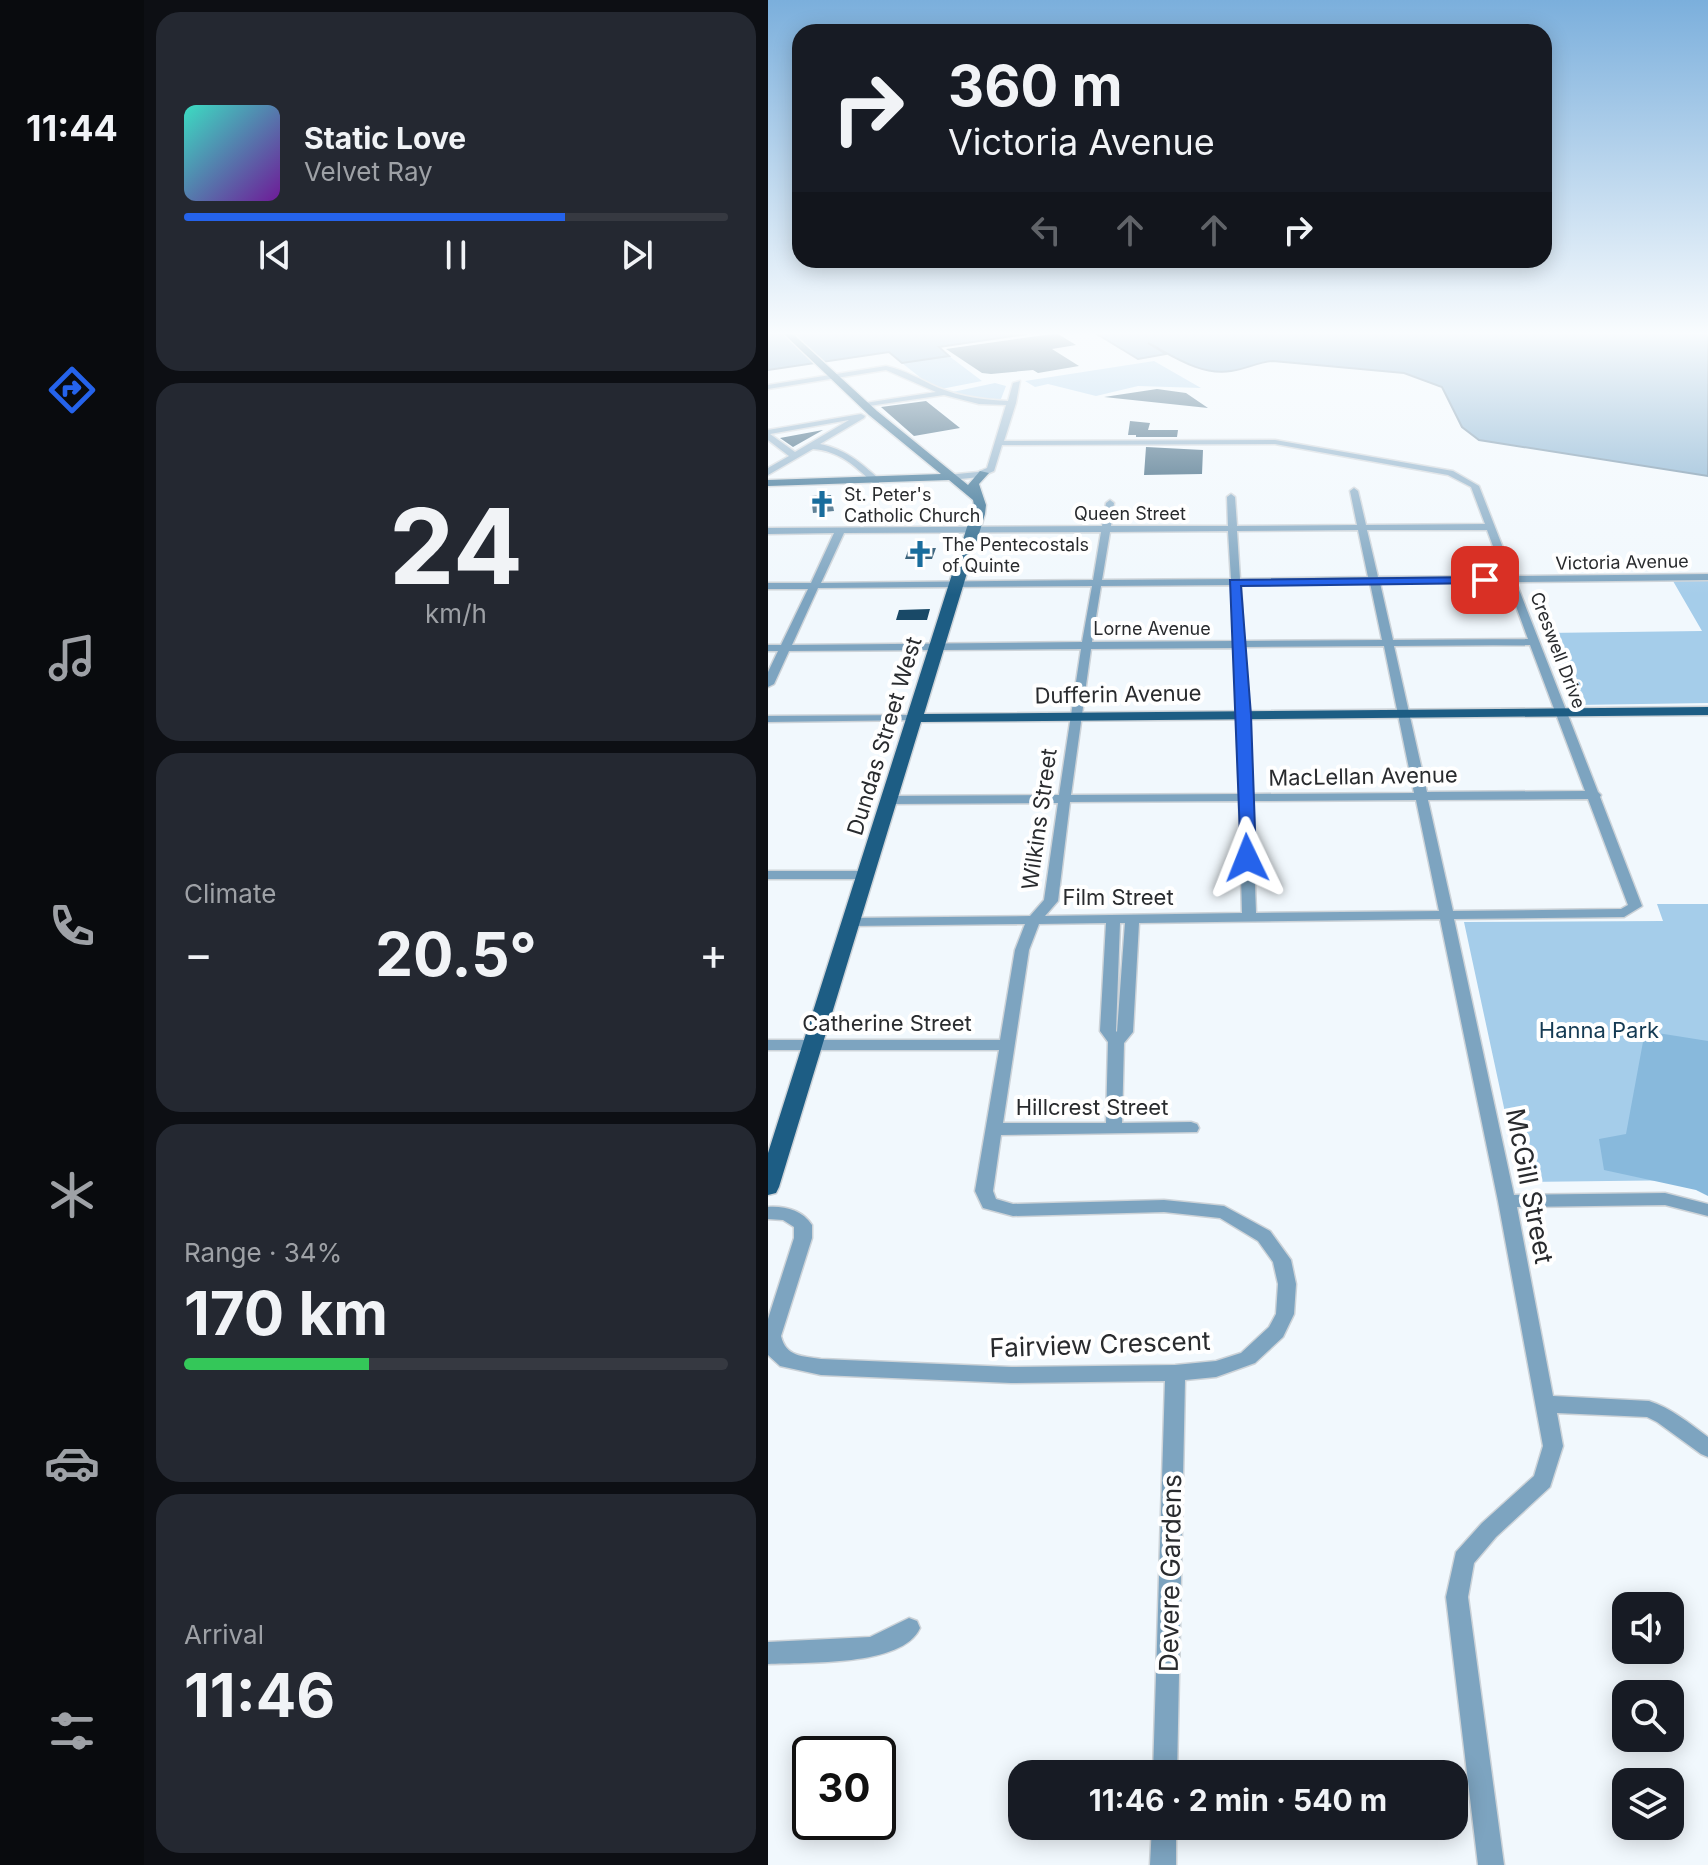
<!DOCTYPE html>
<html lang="en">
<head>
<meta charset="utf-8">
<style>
  body { margin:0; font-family:Inter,sans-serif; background:#242831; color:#f1f3f6; height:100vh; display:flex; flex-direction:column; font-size:30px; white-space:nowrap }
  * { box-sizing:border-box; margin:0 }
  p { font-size:26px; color:#9ea1a6 }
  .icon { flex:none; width:44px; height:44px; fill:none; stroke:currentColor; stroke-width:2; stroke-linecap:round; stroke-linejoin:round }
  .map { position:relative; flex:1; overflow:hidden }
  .sheet { display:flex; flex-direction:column; gap:12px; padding:12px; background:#0d0f14; width:624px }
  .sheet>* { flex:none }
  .guide { position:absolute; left:24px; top:24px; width:760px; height:244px; border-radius:24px; box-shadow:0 4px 20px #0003; background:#171b24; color:#f1f3f6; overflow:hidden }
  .fabs { position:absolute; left:844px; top:1592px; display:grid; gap:16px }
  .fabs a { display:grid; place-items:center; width:72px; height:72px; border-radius:16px; background:#171b24; box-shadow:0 4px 20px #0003; font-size:40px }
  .speed { position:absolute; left:24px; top:1736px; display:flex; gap:16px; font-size:40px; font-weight:700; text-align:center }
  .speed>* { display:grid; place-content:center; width:104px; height:104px; border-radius:50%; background:#171b24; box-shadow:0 4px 20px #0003; line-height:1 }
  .speed .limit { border:4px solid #111; border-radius:12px; background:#fff; color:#111 }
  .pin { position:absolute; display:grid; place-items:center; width:68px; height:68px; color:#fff; margin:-34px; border-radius:16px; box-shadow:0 4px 12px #0006 }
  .me { position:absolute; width:88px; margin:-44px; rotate:358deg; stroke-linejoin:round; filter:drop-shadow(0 0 6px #0008) }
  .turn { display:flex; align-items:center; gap:28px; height:168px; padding:0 24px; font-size:36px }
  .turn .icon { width:104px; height:104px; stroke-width:2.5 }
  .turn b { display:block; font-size:56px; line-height:68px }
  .lanes { display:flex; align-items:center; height:76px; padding:0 24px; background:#0003; justify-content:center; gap:40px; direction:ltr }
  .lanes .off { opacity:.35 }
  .big { font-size:60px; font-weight:700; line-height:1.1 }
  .sheet .card { flex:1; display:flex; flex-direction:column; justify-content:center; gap:12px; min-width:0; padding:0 28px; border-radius:24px; background:#242831 }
  .sheet .dial { align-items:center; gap:0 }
  .dial b { font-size:104px; line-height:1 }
  .song { display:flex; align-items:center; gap:24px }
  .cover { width:96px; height:96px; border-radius:12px; background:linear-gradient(135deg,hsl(170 70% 55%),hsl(280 70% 35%)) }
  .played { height:8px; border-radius:4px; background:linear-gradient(90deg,#2563eb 70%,#363941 70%) }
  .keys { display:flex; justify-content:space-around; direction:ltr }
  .heat { display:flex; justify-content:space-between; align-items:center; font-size:44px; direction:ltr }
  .charge { height:12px; border-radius:6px; background:linear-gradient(90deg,#34c759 34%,#363941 0) }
  .trip { position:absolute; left:240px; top:1760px; width:460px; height:80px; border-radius:24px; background:#171b24; box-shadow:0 4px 20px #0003; font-weight:700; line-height:80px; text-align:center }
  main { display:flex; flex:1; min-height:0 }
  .menu { display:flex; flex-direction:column; width:144px; justify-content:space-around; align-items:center; background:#090b0e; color:#9ea1a6 }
  .menu .icon { width:56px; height:56px }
  .menu .selected { color:#2563eb }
  .menu b { font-size:36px; color:#f1f3f6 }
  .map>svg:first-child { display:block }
</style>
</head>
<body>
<main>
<nav class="menu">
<b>11:44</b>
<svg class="icon selected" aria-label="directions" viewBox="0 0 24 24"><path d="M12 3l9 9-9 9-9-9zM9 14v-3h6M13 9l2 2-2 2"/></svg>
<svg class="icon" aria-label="music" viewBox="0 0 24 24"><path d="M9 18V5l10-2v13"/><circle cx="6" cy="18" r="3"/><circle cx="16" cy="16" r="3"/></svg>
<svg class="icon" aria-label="phone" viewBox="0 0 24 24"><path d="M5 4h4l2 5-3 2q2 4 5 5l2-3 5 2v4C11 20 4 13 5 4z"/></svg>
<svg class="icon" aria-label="climate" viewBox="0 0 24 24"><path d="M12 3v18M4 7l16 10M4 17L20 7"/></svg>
<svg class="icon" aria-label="car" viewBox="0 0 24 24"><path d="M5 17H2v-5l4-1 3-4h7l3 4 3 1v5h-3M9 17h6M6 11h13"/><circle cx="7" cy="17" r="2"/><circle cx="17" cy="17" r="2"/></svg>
<svg class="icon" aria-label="filters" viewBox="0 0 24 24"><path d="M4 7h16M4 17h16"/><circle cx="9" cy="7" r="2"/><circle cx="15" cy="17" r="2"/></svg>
</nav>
<section class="sheet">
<div class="card">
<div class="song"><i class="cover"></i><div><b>Static Love</b><p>Velvet Ray</p></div></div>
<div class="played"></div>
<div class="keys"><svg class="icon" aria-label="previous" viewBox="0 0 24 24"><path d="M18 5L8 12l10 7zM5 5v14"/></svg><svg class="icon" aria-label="pause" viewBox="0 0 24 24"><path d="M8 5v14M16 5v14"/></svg><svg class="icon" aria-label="next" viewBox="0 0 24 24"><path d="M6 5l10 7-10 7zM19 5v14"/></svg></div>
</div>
<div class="card dial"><b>24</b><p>km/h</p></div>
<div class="card"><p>Climate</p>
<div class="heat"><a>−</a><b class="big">20.5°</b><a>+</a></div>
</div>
<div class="card"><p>Range · 34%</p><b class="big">170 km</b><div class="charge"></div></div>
<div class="card"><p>Arrival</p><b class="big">11:46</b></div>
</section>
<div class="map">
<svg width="940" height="1865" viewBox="0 0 940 1865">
  <rect width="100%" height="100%" fill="#f1f8fd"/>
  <path fill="#a5cdea" d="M 181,356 L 214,381 L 168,390 L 134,363 Z
    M 386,361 L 433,388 L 370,386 L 328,396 L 280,384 L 267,387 L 257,381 Z
    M 227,383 L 238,386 L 233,399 C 214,404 198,398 180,393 Z
    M 905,581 L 940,581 L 940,703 L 807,705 L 777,633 L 934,631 Z
    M 889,904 L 940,904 L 940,1190 L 924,1180 L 752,1182 L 696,922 L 895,921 Z"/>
  <path fill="#88b9dc" d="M 877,1031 L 940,1041 L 940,1196 L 928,1190 L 836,1170 L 831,1139 L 858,1134 Z"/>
  <path fill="#77a7ca" stroke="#60829b" stroke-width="2" d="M 0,334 L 259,334 L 171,347 L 181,356 L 134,363 L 121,352 L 0,370 Z
    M 329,334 L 940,334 L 940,476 L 711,440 L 694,427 L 674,387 L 636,373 L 505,361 C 490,362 478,369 463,371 C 433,376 405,356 380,343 L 398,354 L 370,359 Z"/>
  <path fill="#194967" d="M 284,334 L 290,334 L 308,345 L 284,349 L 311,366 L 270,373 L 265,370 L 223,374 L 214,373 L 178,349 Z
    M 389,389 L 418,393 L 440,408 L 336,397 Z
    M 158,401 L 192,428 L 146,436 L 113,407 Z
    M 362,421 L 382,423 L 380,430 L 410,430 L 409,437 L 368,437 L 368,435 L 360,435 Z
    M 55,430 L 25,447 L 12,438 Z
    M 378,447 L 435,450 L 434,474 L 376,475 Z
    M 63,495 L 66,511 L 45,513 L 43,496 Z
    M 141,548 L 168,548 L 164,559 L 137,559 Z
    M 162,609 L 159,620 L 128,620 L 131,610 Z"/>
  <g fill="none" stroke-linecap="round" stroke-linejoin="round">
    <g stroke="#cdd3d8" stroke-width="3">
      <path id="minor" d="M 118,366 C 137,370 153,380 171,388 C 193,397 216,400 240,401 L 245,383 L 252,381 L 248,403 L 236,441 L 507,440 L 685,471 L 711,486 L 746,576 L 940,574 L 940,580 L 748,582 L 830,792 L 833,795 L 832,797 L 874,906 L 856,917 L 686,919 L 746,1195 L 897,1193 L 940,1204 L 940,1216 L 897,1205 L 749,1207 L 785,1396 L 881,1401 C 903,1408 921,1423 940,1437 L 940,1457 L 933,1454 L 889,1422 L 879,1417 L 789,1413 L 795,1446 L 782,1487 L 728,1537 L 706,1563 L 700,1597 L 736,1865 L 710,1865 L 678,1597 L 688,1552 L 714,1523 L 766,1476 L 775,1446 L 730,1201 L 672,919 L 371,923 L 365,1032 L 356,1043 L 354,1123 L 423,1122 L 429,1124 L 431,1128 L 429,1132 L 233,1135 L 225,1191 L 228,1199 L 245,1204 L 396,1200 L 456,1206 L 502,1231 L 523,1260 L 528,1284 L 526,1314 L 515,1337 L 487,1363 L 448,1377 L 417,1380 L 409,1774 L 385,1774 L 397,1381 L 243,1383 L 53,1375 L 12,1366 L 0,1355 L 0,1319 L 26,1238 L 26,1227 L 15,1220 L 0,1219 L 0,1207 C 17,1206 34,1210 44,1225 L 44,1238 L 13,1336 C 18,1357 34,1356 53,1359 L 243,1367 L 407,1365 L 448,1361 L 473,1353 L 501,1327 L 508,1314 L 510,1284 L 505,1262 L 490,1241 L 452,1218 L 396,1212 L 245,1216 L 215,1208 L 207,1191 L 231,1050 L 0,1050 L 0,1040 L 232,1040 L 247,950 L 257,924 L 83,926 L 76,922 L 83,918 L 262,916 L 276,900 L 290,803 L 123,804 L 117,800 L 123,796 L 291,795 L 313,649 L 21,651 L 6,684 L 0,687 L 0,672 L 10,651 L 0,651 L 0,645 L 13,645 L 40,589 L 0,589 L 0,583 L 43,583 L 66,533 L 0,534 L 0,528 L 334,526 L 338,503 L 342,500 L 346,503 L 343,526 L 460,526 L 459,497 L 463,494 L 467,497 L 469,526 L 589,525 L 582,491 L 586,488 L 590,491 L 598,525 L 717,524 L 703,487 L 680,475 L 507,444 L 234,445 L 226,471 L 212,477 L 182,480 L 178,477 L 179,475 L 210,472 L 219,468 L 238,405 L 211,404 L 176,395 L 94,407 L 94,403 L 97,403 L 168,392 L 118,370 L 0,389 L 0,385 ZM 590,530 L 600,577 L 472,579 L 469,531 ZM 599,530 L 719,530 L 736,576 L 610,577 ZM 460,531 L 463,579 L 334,580 L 342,532 ZM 333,532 L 325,580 L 53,583 L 76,533 ZM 739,582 L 760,639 L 625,640 L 612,583 ZM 602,583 L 614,640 L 476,641 L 473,584 ZM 463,585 L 466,641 L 324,642 L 333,586 ZM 324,586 L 314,642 L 24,645 L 50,588 ZM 762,645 L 817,791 L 659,792 L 626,646 ZM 616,646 L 646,793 L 483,794 L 477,647 ZM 466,648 L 471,794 L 303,795 L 323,649 ZM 820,799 L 860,905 L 853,909 L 685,911 L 660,800 ZM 648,800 L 671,911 L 488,913 L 484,801 ZM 471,801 L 474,913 L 277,916 L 290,901 L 302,802 ZM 338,923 L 332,1031 L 340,1042 L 338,1123 L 235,1123 L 261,950 L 271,924 ZM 352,923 L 357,923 L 349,1032 L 348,1031 Z
        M 93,414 L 97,416 L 96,418 L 52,444 C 77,449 92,462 111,479 L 111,483 L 105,483 C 86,465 71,451 45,449 L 0,475 L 0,468 L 21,456 L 0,440 L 0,430 ZM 81,420 L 27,452 L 2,434 Z
        M 146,715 L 152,718 L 150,720 L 0,722 L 0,716 Z
        M 0,871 L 98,871 L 105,875 L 98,879 L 0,879 Z
        M 141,1618 L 149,1621 L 152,1628 C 135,1667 37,1662 0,1664 L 0,1642 L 102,1637 Z
        M 384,1826 L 408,1826 L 408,1865 L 382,1865 Z"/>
    </g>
    <g stroke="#cdd3d8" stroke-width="3">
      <path id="major" d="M 16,334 L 25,334 L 109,411 L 200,485 L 212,471 L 221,473 L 211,484 L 218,505 L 217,514 L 156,714 L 940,707 L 940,715 L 153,722 L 11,1187 L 8,1193 L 0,1195 L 0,1153 L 206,505 L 205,500 L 181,480 L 0,486 L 0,480 L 173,474 L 101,415 Z"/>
    </g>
    <use href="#minor" fill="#7da4c0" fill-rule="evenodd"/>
    <use href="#major" fill="#1d5d84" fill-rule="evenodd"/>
  </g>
  <linearGradient id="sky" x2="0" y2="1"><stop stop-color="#7bafdc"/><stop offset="0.56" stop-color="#f9fcfe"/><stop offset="1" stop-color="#f9fcfe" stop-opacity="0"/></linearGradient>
  <rect width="940" height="595" fill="url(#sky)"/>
  <path fill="#2563eb" stroke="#184099" stroke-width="2" d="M 717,577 L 721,578 L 721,583 L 473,586 L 483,715 L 488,858 L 479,863 L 473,861 L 462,580 Z"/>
  <defs>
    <g id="church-bare" transform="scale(2.16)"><path d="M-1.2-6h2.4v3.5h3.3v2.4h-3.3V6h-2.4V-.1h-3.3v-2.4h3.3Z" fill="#196d9d" stroke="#fff" stroke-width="2.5" paint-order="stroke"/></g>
  </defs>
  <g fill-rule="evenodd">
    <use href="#church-bare" x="54" y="504"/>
    <use href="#church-bare" x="152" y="554"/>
  </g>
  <g text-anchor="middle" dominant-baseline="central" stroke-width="8" stroke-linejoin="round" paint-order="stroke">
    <g font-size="18" fill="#292b2e" stroke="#fff" text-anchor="start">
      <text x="76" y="494">St. Peter's<tspan x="76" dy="21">Catholic Church</tspan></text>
      <text x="174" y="544">The Pentecostals<tspan x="174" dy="21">of Quinte</tspan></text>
    </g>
    <g font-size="18" fill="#292b2e" stroke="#fff">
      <text x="362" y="513">Queen Street</text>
      <text transform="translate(854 562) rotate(-1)">Victoria Avenue</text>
      <text x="384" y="628">Lorne Avenue</text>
      <text transform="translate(790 650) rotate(69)">Creswell Drive</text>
    </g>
    <g font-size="22" fill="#292b2e" stroke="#fff">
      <text transform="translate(350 694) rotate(-1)">Dufferin Avenue</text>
      <text transform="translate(116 736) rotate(-73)">Dundas Street West</text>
      <text transform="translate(595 776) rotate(-1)">MacLellan Avenue</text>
      <text transform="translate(271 819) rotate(-82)">Wilkins Street</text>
      <text x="350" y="897">Film Street</text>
      <text x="119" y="1023">Catherine Street</text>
      <text x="324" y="1107">Hillcrest Street</text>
    </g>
    <g font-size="22" fill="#143a53" stroke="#fff">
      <text x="831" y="1030">Hanna Park</text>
    </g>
    <g font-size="26" fill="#292b2e" stroke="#fff">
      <text transform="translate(762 1186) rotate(79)">McGill Street</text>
      <text transform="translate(332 1344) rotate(-2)">Fairview Crescent</text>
      <text transform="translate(402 1573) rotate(-89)">Devere Gardens</text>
    </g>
  </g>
</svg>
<div class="fabs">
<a><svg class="icon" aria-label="sound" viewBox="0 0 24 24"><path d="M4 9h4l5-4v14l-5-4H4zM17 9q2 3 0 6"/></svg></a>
<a><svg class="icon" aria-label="search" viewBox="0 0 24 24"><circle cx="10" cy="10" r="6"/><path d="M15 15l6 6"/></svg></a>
<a><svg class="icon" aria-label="layers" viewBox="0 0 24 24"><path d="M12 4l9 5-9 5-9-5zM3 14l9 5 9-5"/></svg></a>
</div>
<div class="speed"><div class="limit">30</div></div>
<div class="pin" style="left:717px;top:580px;background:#d93025"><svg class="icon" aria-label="arrive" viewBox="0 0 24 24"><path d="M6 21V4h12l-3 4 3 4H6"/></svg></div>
<svg class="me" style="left:479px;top:858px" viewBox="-20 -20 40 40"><path d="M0-17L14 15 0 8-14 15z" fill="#2563eb" stroke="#fff" stroke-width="4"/></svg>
<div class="trip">11:46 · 2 min · 540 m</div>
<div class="guide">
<div class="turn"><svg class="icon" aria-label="right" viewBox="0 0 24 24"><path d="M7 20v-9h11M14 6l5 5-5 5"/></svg><div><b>360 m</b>Victoria Avenue</div></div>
<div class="lanes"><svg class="icon off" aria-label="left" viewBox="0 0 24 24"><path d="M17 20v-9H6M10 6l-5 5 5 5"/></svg><svg class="icon off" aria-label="ahead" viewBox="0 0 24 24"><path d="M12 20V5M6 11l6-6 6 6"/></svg><svg class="icon off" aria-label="ahead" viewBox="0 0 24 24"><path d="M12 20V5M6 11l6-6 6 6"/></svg><svg class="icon" aria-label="right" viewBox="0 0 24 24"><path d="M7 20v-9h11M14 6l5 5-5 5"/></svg></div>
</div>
</div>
</main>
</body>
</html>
